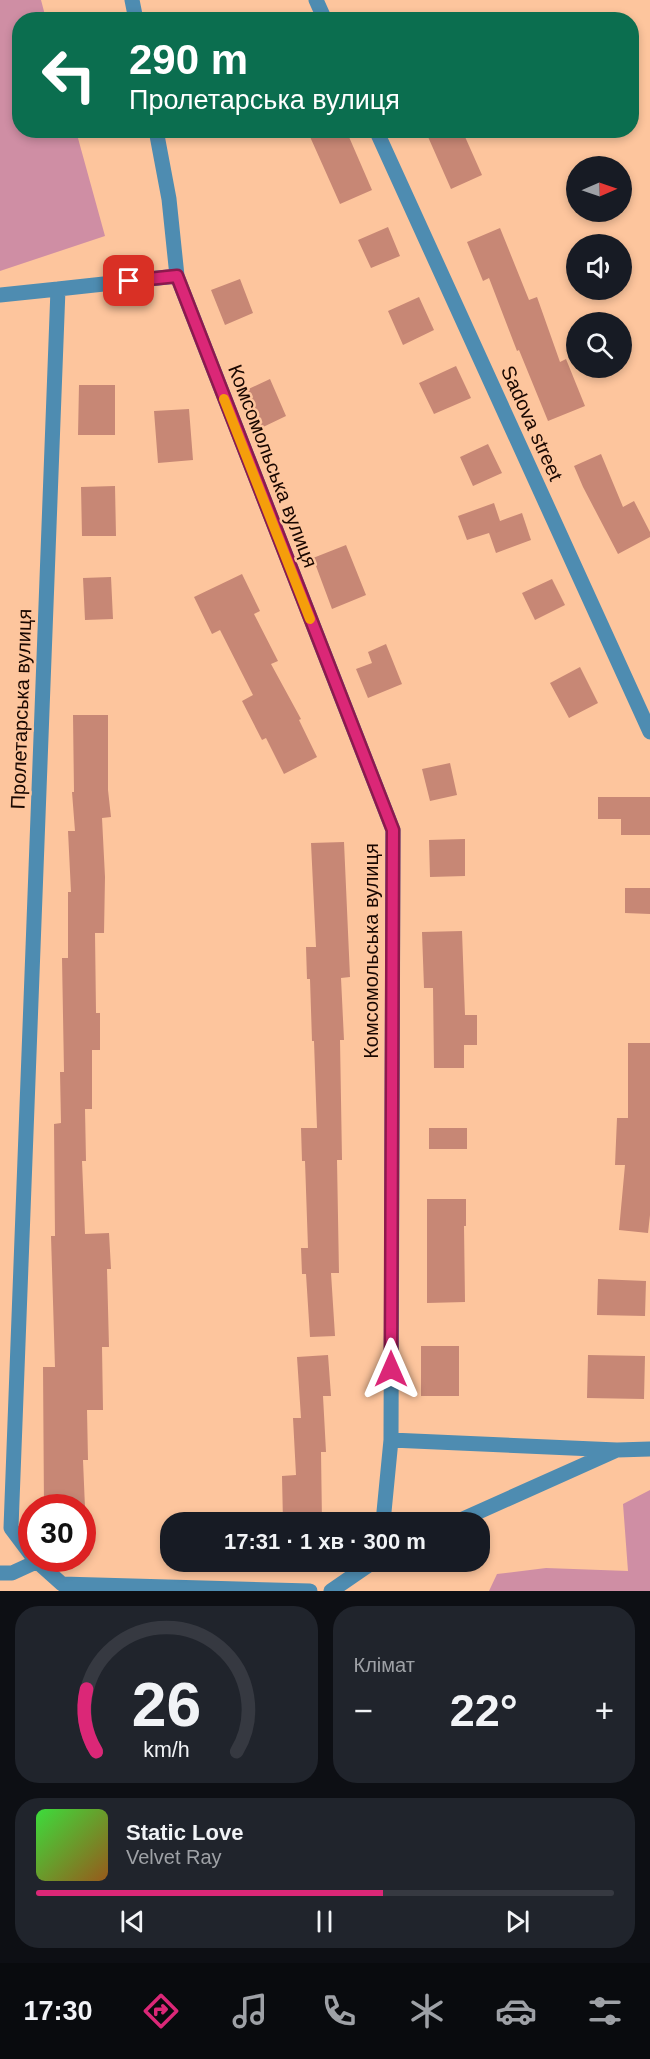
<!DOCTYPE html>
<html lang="uk">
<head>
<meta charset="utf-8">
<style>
  body { margin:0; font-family:Arial,sans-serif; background:#20242c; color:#f1f3f6; height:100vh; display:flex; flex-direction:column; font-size:22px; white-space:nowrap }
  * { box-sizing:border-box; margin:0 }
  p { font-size:20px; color:#9ea1a6 }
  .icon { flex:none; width:33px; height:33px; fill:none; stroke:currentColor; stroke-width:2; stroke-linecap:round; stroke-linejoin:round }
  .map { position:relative; height:1591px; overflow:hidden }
  .sheet { display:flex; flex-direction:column; gap:15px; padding:15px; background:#0d0f14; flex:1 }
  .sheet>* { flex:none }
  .top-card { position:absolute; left:12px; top:12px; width:627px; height:126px; border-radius:24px; box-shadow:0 3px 9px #0003; background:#0b6e4f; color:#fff; overflow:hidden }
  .needle { width:39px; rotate:88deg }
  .controls { position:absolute; left:566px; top:156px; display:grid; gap:12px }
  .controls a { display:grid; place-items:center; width:66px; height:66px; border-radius:50%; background:#171b24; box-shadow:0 3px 9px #0003; font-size:30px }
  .speed { position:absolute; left:18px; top:1494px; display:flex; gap:12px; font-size:30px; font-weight:700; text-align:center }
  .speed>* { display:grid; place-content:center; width:78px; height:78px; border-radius:50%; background:#171b24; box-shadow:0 3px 9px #0003; line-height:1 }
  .speed .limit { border:9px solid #d22; background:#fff; color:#111 }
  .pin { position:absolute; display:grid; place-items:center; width:51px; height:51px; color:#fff; margin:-26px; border-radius:12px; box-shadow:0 3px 9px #0006 }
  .me { position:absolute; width:66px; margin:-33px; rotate:0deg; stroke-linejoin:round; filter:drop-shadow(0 0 4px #0008) }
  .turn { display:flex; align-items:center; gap:21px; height:126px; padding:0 18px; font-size:27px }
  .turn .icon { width:78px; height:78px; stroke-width:2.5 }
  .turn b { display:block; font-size:42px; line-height:51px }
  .big { font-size:45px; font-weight:800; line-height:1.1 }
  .sheet .tile { flex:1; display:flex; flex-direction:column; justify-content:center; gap:9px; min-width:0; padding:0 21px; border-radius:24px; background:#20242c }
  .sheet .dial { align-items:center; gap:0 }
  .dial svg { height:156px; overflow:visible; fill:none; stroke:#363941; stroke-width:7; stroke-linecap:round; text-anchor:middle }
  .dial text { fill:#f1f3f6; stroke:none }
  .song { display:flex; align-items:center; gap:18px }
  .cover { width:72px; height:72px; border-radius:9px; background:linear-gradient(135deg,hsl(120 70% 55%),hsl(30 70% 35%)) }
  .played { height:6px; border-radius:3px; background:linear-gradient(90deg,#db2777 60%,#363941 60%) }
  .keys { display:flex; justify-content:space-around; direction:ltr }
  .heat { display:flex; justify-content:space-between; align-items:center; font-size:33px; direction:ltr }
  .sheet .tiles { flex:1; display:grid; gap:15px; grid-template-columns:1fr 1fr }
  .tile:last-child { grid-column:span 2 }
  .trip { position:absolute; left:160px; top:1512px; width:330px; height:60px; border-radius:24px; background:#171b24; box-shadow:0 3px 9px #0003; font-weight:800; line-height:60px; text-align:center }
  .tabs { display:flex; height:96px; justify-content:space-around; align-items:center; background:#090b0e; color:#9ea1a6 }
  .tabs .icon { width:42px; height:42px }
  .tabs .current { color:#db2777 }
  .tabs b { font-size:27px; color:#f1f3f6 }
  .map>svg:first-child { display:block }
</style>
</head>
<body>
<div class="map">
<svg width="650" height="1591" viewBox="0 0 650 1591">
  <rect width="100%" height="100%" fill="#fdc59d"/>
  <path fill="#cf8ea4" d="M 0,0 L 41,0 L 46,19 L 20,20 L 20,130 L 76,131 L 105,236 L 0,271 Z
    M 650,1490 L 650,1591 L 489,1591 L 497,1574 L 546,1568 L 628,1571 L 623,1504 Z"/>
  <path fill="#c78775" d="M 307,130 L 346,130 L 372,190 L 340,204 Z
    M 425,130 L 462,130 L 482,175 L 451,189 Z
    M 388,227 L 400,256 L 371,268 L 358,240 Z
    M 500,228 L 529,300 L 537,297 L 560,362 L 566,359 L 585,406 L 548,421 L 519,350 L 517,351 L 489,278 L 483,281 L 467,242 Z
    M 240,279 L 253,313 L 225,325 L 211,290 Z
    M 419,297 L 434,330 L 403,345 L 388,311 Z
    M 456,366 L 471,398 L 434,414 L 419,383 Z
    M 270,379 L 286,416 L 259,429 L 242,392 Z
    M 79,385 L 115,385 L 115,435 L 78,435 Z
    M 189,409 L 193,460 L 158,463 L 154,411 Z
    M 488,444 L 502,473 L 473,486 L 460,457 Z
    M 601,454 L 623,507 L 634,501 L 650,532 L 650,537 L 618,554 L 583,487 L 574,466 Z
    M 115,486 L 116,536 L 82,536 L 81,487 Z
    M 494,503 L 500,521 L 522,513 L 531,540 L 496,553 L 489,533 L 467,540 L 458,516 Z
    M 346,545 L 366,595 L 332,609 L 313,558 Z
    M 242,574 L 260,611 L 254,614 L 278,661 L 271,664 L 301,719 L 299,720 L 317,757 L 284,774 L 266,738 L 262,740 L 242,701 L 253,695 L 220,630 L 212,634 L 194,597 Z
    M 111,577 L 113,619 L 85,620 L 83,578 Z
    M 552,579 L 565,605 L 535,620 L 522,593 Z
    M 386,644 L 402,684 L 368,698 L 356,669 L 372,663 L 368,652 Z
    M 580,667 L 598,703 L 569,718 L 550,683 Z
    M 73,715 L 108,715 L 108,790 L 111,817 L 102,818 L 105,877 L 104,933 L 95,933 L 96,1013 L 100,1013 L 100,1050 L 92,1050 L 92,1109 L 85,1109 L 86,1161 L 82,1161 L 85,1234 L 109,1233 L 111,1269 L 107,1269 L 109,1347 L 102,1347 L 103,1410 L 87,1410 L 88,1460 L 83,1460 L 85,1508 L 44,1508 L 43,1367 L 55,1367 L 51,1236 L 55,1236 L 54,1124 L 61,1123 L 60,1072 L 64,1072 L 62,958 L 68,958 L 68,892 L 71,892 L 68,831 L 75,831 L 72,792 L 74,792 Z
    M 450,763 L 457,795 L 430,801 L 422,769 Z
    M 598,797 L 650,797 L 650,835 L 621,835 L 621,819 L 598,819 Z
    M 465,839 L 465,876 L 430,877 L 429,840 Z
    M 344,842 L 350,977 L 341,978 L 344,1040 L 340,1040 L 342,1160 L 337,1160 L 339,1273 L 331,1273 L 335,1336 L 310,1337 L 306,1274 L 302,1274 L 301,1248 L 308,1248 L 305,1161 L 302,1161 L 301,1128 L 317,1128 L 314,1041 L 312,1041 L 310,979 L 307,979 L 306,947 L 316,947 L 311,843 Z
    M 625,888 L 650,888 L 650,914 L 625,913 Z
    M 462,931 L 465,1015 L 477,1015 L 477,1045 L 464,1045 L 464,1068 L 434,1068 L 433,988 L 424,988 L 422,932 Z
    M 628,1043 L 650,1043 L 650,1215 L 648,1233 L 619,1230 L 625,1165 L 615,1165 L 617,1118 L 628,1118 Z
    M 429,1128 L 467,1128 L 467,1149 L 429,1149 Z
    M 427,1199 L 466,1199 L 466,1226 L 464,1226 L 465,1302 L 427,1303 Z
    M 598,1279 L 646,1281 L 645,1316 L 597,1315 Z
    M 421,1346 L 459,1346 L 459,1396 L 421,1396 Z
    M 328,1355 L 331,1396 L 323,1396 L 326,1452 L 321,1452 L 322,1522 L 283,1522 L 282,1476 L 296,1475 L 293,1418 L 301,1418 L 297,1357 Z
    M 588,1355 L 645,1356 L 644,1399 L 587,1398 Z"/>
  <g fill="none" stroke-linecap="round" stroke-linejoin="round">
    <path stroke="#4e8cb1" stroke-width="15" d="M 132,0 L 136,20
      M 316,0 L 325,20
      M 376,130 L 650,732
      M 177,276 L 393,830 L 391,1440 L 383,1522
      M 0,295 L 58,289
      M 391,1440 L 617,1450
      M 456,1522 L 617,1450 L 650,1449
      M 32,1556 L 11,1528 L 58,289 L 177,276 L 169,199 L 156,130
      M 33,1558 L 62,1584 L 310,1591
      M 0,1573 L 12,1573 L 36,1562
      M 331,1591 L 373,1562"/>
  </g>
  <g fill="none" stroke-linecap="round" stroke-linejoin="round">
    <g stroke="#8e194d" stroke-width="15">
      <path id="route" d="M 129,281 L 177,276 L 393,830 L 391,1369"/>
    </g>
    <use href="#route" stroke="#db2777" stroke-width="10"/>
    <path stroke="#f59e0b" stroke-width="10" d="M 224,399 L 310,619"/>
  </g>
  <g text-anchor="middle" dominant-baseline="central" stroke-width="5" stroke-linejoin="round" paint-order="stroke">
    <g font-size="20" fill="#190700" stroke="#fdc59d">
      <text transform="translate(532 423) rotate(66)">Sadova street</text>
      <text transform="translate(273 466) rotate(69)">Комсомольська вулиця</text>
      <text transform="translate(21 709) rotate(-88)">Пролетарська вулиця</text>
      <text transform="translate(371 951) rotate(-90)">Комсомольська вулиця</text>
    </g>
  </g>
</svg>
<div class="controls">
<a><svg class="needle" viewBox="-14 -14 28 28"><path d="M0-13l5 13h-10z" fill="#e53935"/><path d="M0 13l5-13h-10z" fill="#9ea1a6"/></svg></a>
<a><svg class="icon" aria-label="sound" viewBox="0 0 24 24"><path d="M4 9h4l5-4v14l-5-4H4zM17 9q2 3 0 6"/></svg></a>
<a><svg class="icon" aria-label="search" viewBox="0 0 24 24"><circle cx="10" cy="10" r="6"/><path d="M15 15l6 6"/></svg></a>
</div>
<div class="speed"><div class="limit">30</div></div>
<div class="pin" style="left:129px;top:281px;background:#d93025"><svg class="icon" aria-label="arrive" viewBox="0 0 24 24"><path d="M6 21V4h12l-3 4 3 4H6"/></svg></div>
<svg class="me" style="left:391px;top:1369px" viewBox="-20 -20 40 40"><path d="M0-17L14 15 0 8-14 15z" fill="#db2777" stroke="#fff" stroke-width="4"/></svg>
<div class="trip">17:31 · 1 хв · 300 m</div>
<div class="top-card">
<div class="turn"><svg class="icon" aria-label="left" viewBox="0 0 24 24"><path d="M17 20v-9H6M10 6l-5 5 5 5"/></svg><div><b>290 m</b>Пролетарська вулиця</div></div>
</div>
</div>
<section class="sheet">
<div class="tiles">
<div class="tile dial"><svg viewBox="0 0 100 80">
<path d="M14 69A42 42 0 1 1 86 69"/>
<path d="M14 69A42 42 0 0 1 9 37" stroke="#db2777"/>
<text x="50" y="56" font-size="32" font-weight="700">26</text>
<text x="50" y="72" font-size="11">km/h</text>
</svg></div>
<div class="tile"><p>Клімат</p>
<div class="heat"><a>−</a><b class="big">22°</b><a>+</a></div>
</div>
<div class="tile">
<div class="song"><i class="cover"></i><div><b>Static Love</b><p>Velvet Ray</p></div></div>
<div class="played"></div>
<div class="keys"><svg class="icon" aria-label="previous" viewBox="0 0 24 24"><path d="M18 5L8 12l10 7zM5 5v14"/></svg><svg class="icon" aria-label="pause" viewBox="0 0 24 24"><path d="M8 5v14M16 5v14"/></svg><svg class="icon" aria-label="next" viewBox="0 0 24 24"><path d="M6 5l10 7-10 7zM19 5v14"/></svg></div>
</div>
</div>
</section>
<nav class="tabs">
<b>17:30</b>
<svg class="icon current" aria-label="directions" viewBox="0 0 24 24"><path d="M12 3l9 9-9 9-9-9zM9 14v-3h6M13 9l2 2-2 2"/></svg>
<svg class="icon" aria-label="music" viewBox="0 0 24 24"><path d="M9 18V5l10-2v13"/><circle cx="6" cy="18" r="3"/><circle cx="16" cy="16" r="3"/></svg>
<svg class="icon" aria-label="phone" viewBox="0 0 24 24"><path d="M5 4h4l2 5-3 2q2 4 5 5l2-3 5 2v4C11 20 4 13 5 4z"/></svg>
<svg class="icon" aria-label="climate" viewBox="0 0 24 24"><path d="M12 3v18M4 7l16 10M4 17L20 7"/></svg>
<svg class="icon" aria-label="car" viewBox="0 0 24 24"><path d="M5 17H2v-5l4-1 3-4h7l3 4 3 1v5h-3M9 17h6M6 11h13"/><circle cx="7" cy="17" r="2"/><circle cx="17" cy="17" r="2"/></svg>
<svg class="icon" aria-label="filters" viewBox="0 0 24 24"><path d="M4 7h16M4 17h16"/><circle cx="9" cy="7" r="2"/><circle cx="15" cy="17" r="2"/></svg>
</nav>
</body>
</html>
